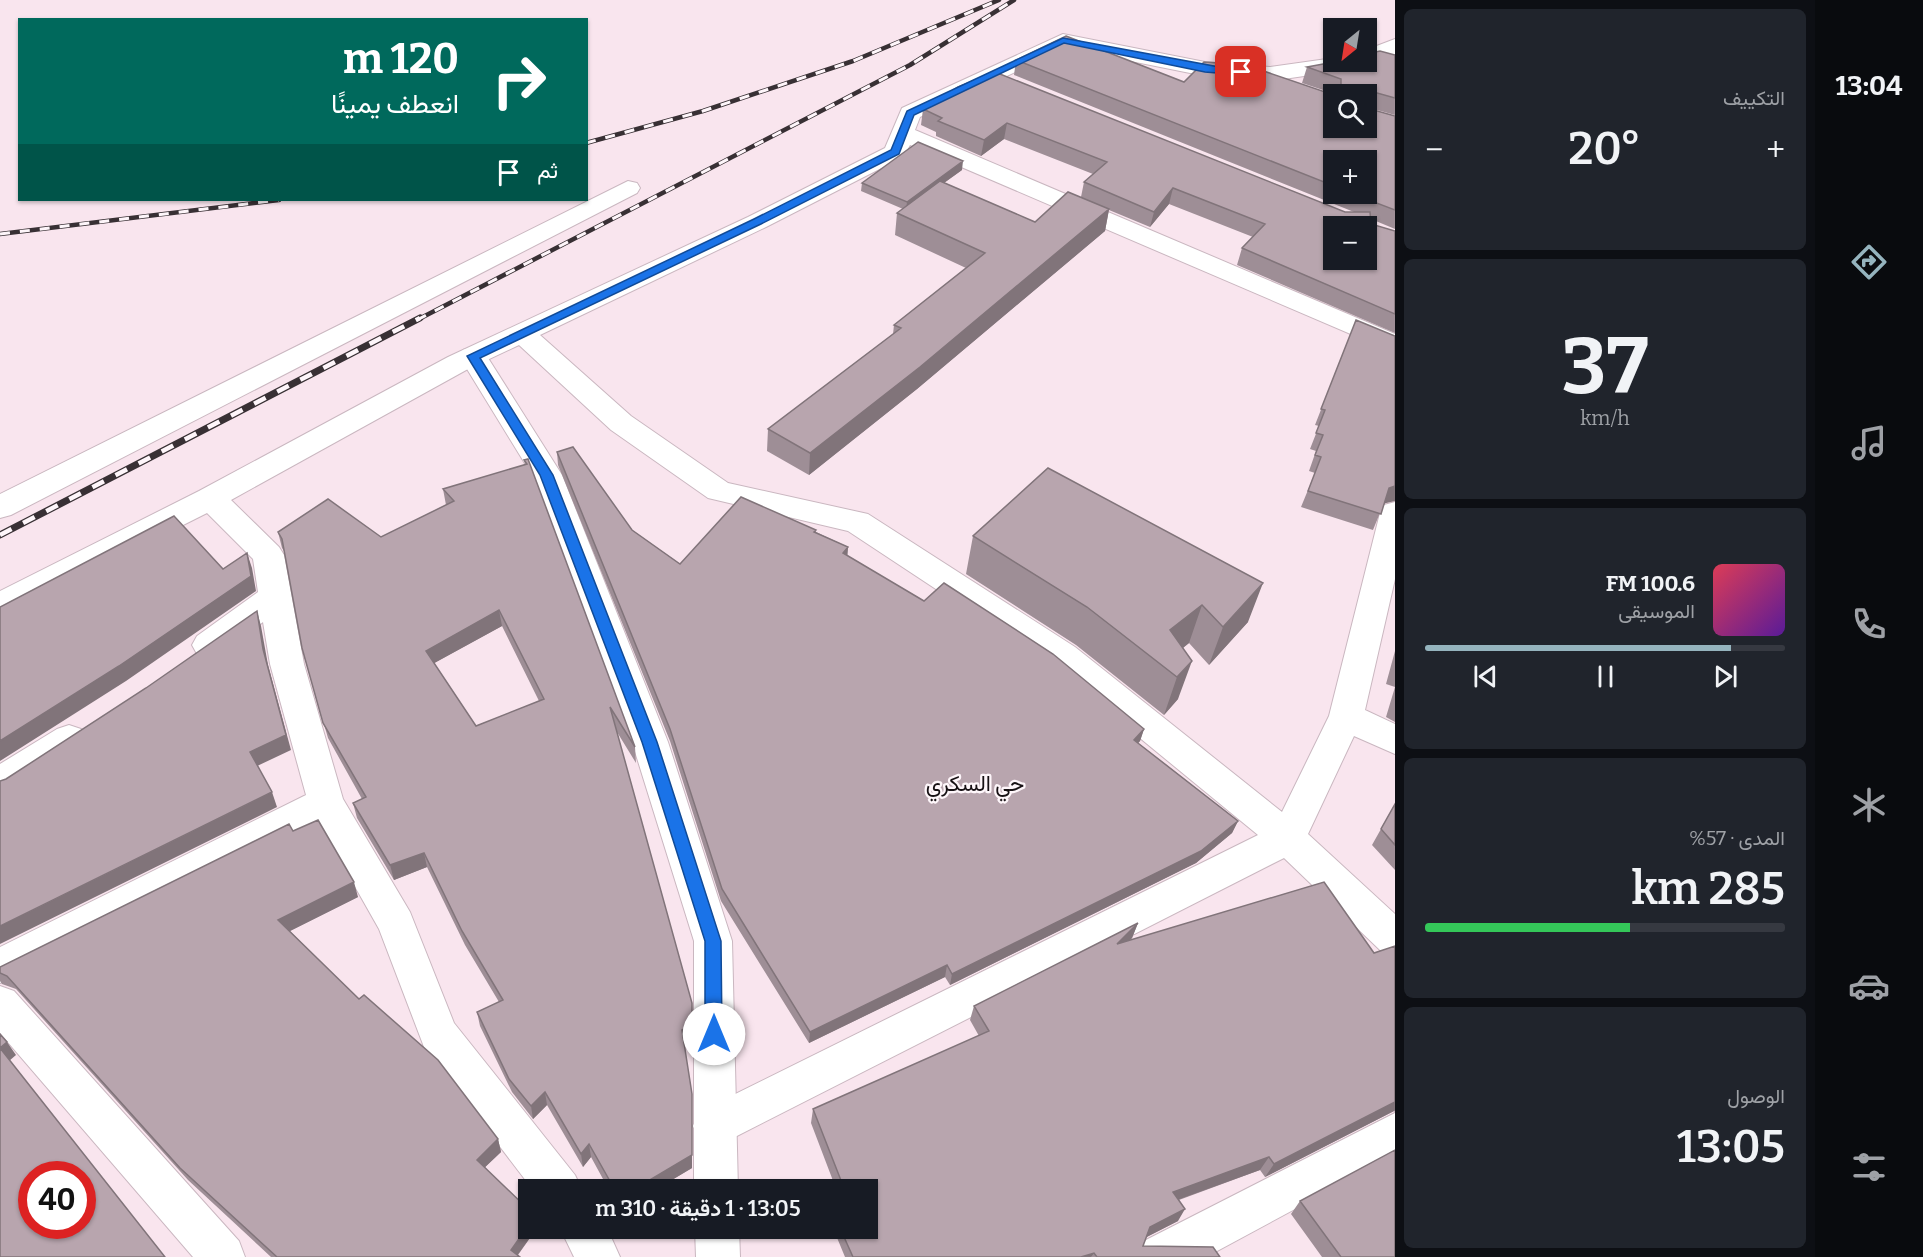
<!DOCTYPE html>
<html lang="ar">
<head>
<meta charset="utf-8">
<style>
  body { margin:0; font-family:Bitter,Vazirmatn,serif; background:#20242c; color:#f1f3f6; direction:rtl; height:100vh; display:flex; flex-direction:column; font-size:22px; white-space:nowrap }
  * { box-sizing:border-box; margin:0 }
  p { font-size:20px; color:#9ea1a6 }
  .icon { flex:none; width:33px; height:33px; fill:none; stroke:currentColor; stroke-width:2; stroke-linecap:round; stroke-linejoin:round }
  .map { position:relative; flex:1; overflow:hidden; direction:ltr }
  .sheet { display:flex; flex-direction:column; gap:9px; padding:9px; background:#0d0f14; width:420px }
  .sheet>* { flex:none }
  .banner { position:absolute; left:18px; top:18px; width:570px; height:183px; border-radius:0px; box-shadow:0 2px 4px #0004; direction:rtl; background:#00695c; color:#fff; overflow:hidden }
  .needle { width:39px; rotate:210deg }
  .controls { position:absolute; left:1323px; top:18px; display:grid; gap:12px }
  .controls a { display:grid; place-items:center; width:54px; height:54px; border-radius:0px; background:#171b24; box-shadow:0 2px 4px #0004; font-size:30px }
  .speed { position:absolute; left:18px; top:1161px; display:flex; gap:12px; font-size:30px; font-weight:700; text-align:center }
  .speed>* { display:grid; place-content:center; width:78px; height:78px; border-radius:50%; background:#171b24; box-shadow:0 2px 4px #0004; line-height:1 }
  .speed .limit { border:9px solid #d22; background:#fff; color:#111 }
  .pin { position:absolute; display:grid; place-items:center; width:51px; height:51px; color:#fff; margin:-26px; border-radius:12px; box-shadow:0 3px 9px #0006 }
  .me { position:absolute; width:66px; margin:-33px; rotate:0deg; stroke-linejoin:round; filter:drop-shadow(0 0 4px #0008) }
  .turn { display:flex; align-items:center; gap:21px; height:126px; padding:0 30px; font-size:27px }
  .turn .icon { width:78px; height:78px; stroke-width:2.5 }
  .turn b { display:block; font-size:42px; line-height:51px }
  .then { display:flex; align-items:center; height:57px; padding:0 30px; background:#0003; gap:12px; font-size:22px }
  .big { font-size:45px; font-weight:600; line-height:1.1 }
  .sheet .widget { flex:1; display:flex; flex-direction:column; justify-content:center; gap:9px; min-width:0; padding:0 21px; border-radius:9px; background:#20242c }
  .sheet .dial { align-items:center; gap:0 }
  .dial b { font-size:78px; line-height:1 }
  .song { display:flex; align-items:center; gap:18px }
  .cover { width:72px; height:72px; border-radius:9px; background:linear-gradient(135deg,hsl(350 70% 55%),hsl(270 70% 35%)) }
  .played { height:6px; border-radius:3px; background:linear-gradient(90deg,#95b4be 85%,#363941 85%) }
  .keys { display:flex; justify-content:space-around; direction:ltr }
  .heat { display:flex; justify-content:space-between; align-items:center; font-size:33px; direction:ltr }
  .charge { height:9px; border-radius:4px; background:linear-gradient(90deg,#34c759 57%,#363941 0) }
  .trip { position:absolute; left:518px; top:1179px; width:360px; height:60px; border-radius:0px; background:#171b24; box-shadow:0 2px 4px #0004; font-weight:600; line-height:60px; text-align:center; direction:rtl }
  main { display:flex; flex:1; min-height:0 }
  .menu { display:flex; flex-direction:column; width:108px; justify-content:space-around; align-items:center; background:#090b0e; color:#9ea1a6 }
  .menu .icon { width:42px; height:42px }
  .menu .on { color:#95b4be }
  .menu b { font-size:27px; color:#f1f3f6 }
  .map>svg:first-child { display:block }
</style>
</head>
<body>
<main>
<nav class="menu">
<b>13:04</b>
<svg class="icon on" aria-label="directions" viewBox="0 0 24 24"><path d="M12 3l9 9-9 9-9-9zM9 14v-3h6M13 9l2 2-2 2"/></svg>
<svg class="icon" aria-label="music" viewBox="0 0 24 24"><path d="M9 18V5l10-2v13"/><circle cx="6" cy="18" r="3"/><circle cx="16" cy="16" r="3"/></svg>
<svg class="icon" aria-label="phone" viewBox="0 0 24 24"><path d="M5 4h4l2 5-3 2q2 4 5 5l2-3 5 2v4C11 20 4 13 5 4z"/></svg>
<svg class="icon" aria-label="climate" viewBox="0 0 24 24"><path d="M12 3v18M4 7l16 10M4 17L20 7"/></svg>
<svg class="icon" aria-label="car" viewBox="0 0 24 24"><path d="M5 17H2v-5l4-1 3-4h7l3 4 3 1v5h-3M9 17h6M6 11h13"/><circle cx="7" cy="17" r="2"/><circle cx="17" cy="17" r="2"/></svg>
<svg class="icon" aria-label="filters" viewBox="0 0 24 24"><path d="M4 7h16M4 17h16"/><circle cx="9" cy="7" r="2"/><circle cx="15" cy="17" r="2"/></svg>
</nav>
<section class="sheet">
<div class="widget"><p>التكييف</p>
<div class="heat"><a>−</a><b class="big">20°</b><a>+</a></div>
</div>
<div class="widget dial"><b>37</b><p>km/h</p></div>
<div class="widget">
<div class="song"><i class="cover"></i><div><b>100.6 FM</b><p>الموسيقى</p></div></div>
<div class="played"></div>
<div class="keys"><svg class="icon" aria-label="previous" viewBox="0 0 24 24"><path d="M18 5L8 12l10 7zM5 5v14"/></svg><svg class="icon" aria-label="pause" viewBox="0 0 24 24"><path d="M8 5v14M16 5v14"/></svg><svg class="icon" aria-label="next" viewBox="0 0 24 24"><path d="M6 5l10 7-10 7zM19 5v14"/></svg></div>
</div>
<div class="widget"><p>المدى · 57%</p><b class="big">285 km</b><div class="charge"></div></div>
<div class="widget"><p>الوصول</p><b class="big">13:05</b></div>
</section>
<div class="map">
<svg width="1395" height="1257" viewBox="0 0 1395 1257">
  <rect width="100%" height="100%" fill="#f9e5ee"/>
  <g fill="none" stroke-linecap="round" stroke-linejoin="round">
    <g stroke="#cab7c0" stroke-width="2">
      <path id="minor" d="M 1063,34 L 1205,62 L 1270,67 L 1334,58 L 1334,62 L 1366,62 L 1366,50 L 1395,39 L 1395,54 C 1380,60 1366,65 1352,69 L 1270,81 L 1205,76 L 1066,48 L 920,117 L 915,130 L 1395,334 L 1395,353 L 910,145 L 903,157 L 766,227 L 540,335 L 631,416 L 728,483 L 868,514 L 1075,647 L 1282,812 L 1329,716 L 1380,513 L 1384,505 L 1395,502 L 1395,579 L 1365,710 L 1395,724 L 1395,754 L 1354,736 L 1308,834 L 1395,914 L 1395,956 L 1381,951 L 1284,858 L 729,1140 L 714,1146 L 699,1140 L 693,1126 L 699,1112 L 1258,835 L 1051,665 L 848,531 L 708,498 L 611,430 L 519,345 L 468,369 L 231,500 L 279,547 L 284,555 L 304,664 L 343,799 L 410,912 L 454,1023 L 575,1175 L 582,1190 L 533,1190 L 424,1047 L 379,929 L 319,823 L 0,983 L 0,947 L 306,795 L 270,664 L 263,622 C 244,636 223,662 197,654 L 192,645 L 197,636 L 258,592 L 253,559 L 207,513 L 0,617 L 0,591 L 199,491 L 448,357 L 748,217 L 885,148 L 902,108 Z
        M 628,181 L 637,183 L 640,188 L 637,193 L 11,515 L 0,518 L 0,494 Z
        M 69,725 L 81,729 L 87,739 L 81,749 L 13,792 L 0,797 L 0,764 L 57,729 Z
        M 0,986 L 14,991 L 239,1241 L 245,1257 L 193,1257 L 0,1033 Z
        M 560,1228 L 607,1228 L 620,1257 L 574,1257 Z"/>
    </g>
    <g stroke="#cab7c0" stroke-width="2">
      <path id="tertiary" d="M 473,347 L 483,350 L 562,475 L 668,742 L 732,941 L 738,1190 L 694,1190 L 694,941 L 632,742 L 532,475 L 459,356 L 463,350 Z
        M 1395,1113 L 1395,1155 L 1206,1257 L 1138,1257 L 1144,1241 Z
        M 695,1228 L 739,1228 L 740,1257 L 696,1257 Z"/>
    </g>
    <use href="#minor" fill="#fff" fill-rule="evenodd"/>
    <use href="#tertiary" fill="#fff" fill-rule="evenodd"/>
    <g stroke="#383034" stroke-width="4.5">
      <path id="rail-far1" d="M 586,143 L 703,111 L 853,61 L 999,0
        M 0,234 L 279,200
        M 417,320 L 910,65 L 1014,0"/>
    </g>
    <g stroke="#383034" stroke-width="7">
      <path id="rail" d="M 0,535 L 420,318"/>
    </g>
    <use href="#rail-far1" stroke="#fef6fa" stroke-width="3" stroke-dasharray="10" stroke-linecap="butt"/>
    <use href="#rail" stroke="#fef6fa" stroke-width="4.5" stroke-dasharray="13" stroke-linecap="butt"/>
  </g>
  <path fill="#9e8e96" fill-rule="evenodd" d="M 1395,55 L 1395,115 L 1370,108 L 1370,109 L 1395,116 L 1395,229 L 1371,219 L 1371,224 L 1395,231 L 1395,333 L 1237,265 L 1242,248 L 1253,237 L 1169,204 L 1150,227 L 1109,210 L 1105,231 L 917,389 L 809,475 L 767,451 L 768,429 L 893,334 L 894,325 L 966,268 L 895,235 L 897,213 L 903,209 L 861,191 L 862,183 L 962,170 L 944,183 L 1035,222 L 1081,197 L 1084,182 L 1093,174 L 1004,139 L 981,156 L 936,136 L 936,132 L 921,125 L 923,109 L 958,87 L 1345,212 L 1354,212 L 1014,75 L 1016,60 L 1184,82 L 1334,128 L 1366,94 L 1335,94 L 1302,83 L 1307,67 ZM 1334,160 L 1366,194 L 1334,194 Z
    M 1356,320 L 1384,503 L 1373,530 L 1301,507 L 1315,473 L 1309,471 L 1316,451 L 1310,449 L 1319,426 L 1315,425 Z
    M 557,452 L 632,530 L 680,564 L 816,530 L 816,532 L 848,547 L 847,556 L 1144,729 L 1140,741 L 1138,743 L 1238,821 L 1232,833 L 1196,863 L 950,985 L 945,977 L 809,1043 L 721,901 L 670,741 L 558,465 Z
    M 528,459 L 635,747 L 636,763 L 617,732 L 692,1003 L 692,1039 L 684,1043 L 692,1168 L 655,1190 L 609,1190 L 591,1157 L 583,1167 L 547,1105 L 533,1119 L 512,1092 L 480,1026 L 477,1012 L 499,1002 L 465,945 L 427,867 L 394,880 L 357,818 L 353,803 L 362,799 L 328,738 L 302,648 L 284,551 L 282,548 L 278,532 L 381,537 L 446,505 L 443,489 L 525,465 L 524,460 ZM 502,626 L 539,701 L 476,726 L 434,663 Z
    M 1048,468 L 1248,622 L 1209,665 L 1189,643 L 1183,648 L 1178,699 L 1164,715 L 1076,645 L 966,574 L 973,536 Z
    M 1395,651 L 1395,722 L 1386,717 L 1395,687 L 1386,684 Z
    M 1395,804 L 1395,870 L 1372,845 Z
    M 293,831 L 358,897 L 290,931 L 498,1139 L 501,1152 L 485,1167 L 528,1228 L 537,1228 L 518,1255 L 520,1257 L 271,1257 L 188,1180 L 16,989 L 2,984 L 0,981 L 0,967 Z
    M 1138,923 L 1132,938 L 1130,940 L 1374,953 L 1395,946 L 1395,1112 L 1394,1111 L 1265,1177 L 1260,1170 L 1179,1200 L 1178,1221 L 1146,1237 L 1143,1246 L 1220,1257 L 845,1257 L 833,1228 L 867,1228 L 835,1186 L 811,1123 L 813,1109 L 979,1036 L 970,1020 L 974,1006 Z
    M 1300,1201 L 1395,1257 L 1322,1257 L 1291,1214 Z"/>
  <path fill="#81747a" d="M 1007,123 L 1004,139 L 981,156 L 984,140 Z
    M 963,161 L 962,170 L 906,210 L 907,202 Z
    M 1173,188 L 1169,204 L 1150,227 L 1154,212 Z
    M 1109,209 L 1105,231 L 917,389 L 809,475 L 810,453 Z
    M 1395,486 L 1395,501 L 1382,504 L 1389,488 Z
    M 848,547 L 847,560 L 843,553 Z
    M 247,553 L 252,568 L 256,591 L 126,681 L 0,761 L 0,741 Z
    M 1263,583 L 1248,622 L 1209,665 L 1223,627 Z
    M 1202,605 L 1189,643 L 1161,665 L 1170,630 Z
    M 499,610 L 502,626 L 429,666 L 426,651 Z
    M 257,611 L 261,626 L 268,665 L 291,750 L 255,767 L 250,752 L 263,649 Z
    M 1192,661 L 1178,699 L 1164,715 L 1177,677 Z
    M 1144,729 L 1140,741 L 1130,752 L 1134,740 Z
    M 272,792 L 277,807 L 0,944 L 0,926 Z
    M 1238,821 L 1232,833 L 1196,863 L 950,985 L 952,974 Z
    M 424,853 L 427,867 L 394,880 L 390,865 Z
    M 354,882 L 358,897 L 284,934 L 278,920 Z
    M 1138,923 L 1132,938 L 1111,959 L 1117,944 Z
    M 947,965 L 945,977 L 809,1043 L 810,1032 Z
    M 692,1025 L 692,1039 L 682,1044 L 682,1030 Z
    M 7,1042 L 16,1055 L 9,1061 L 0,1048 Z
    M 545,1092 L 547,1105 L 533,1119 L 531,1106 Z
    M 1395,1102 L 1395,1110 L 1394,1111 L 1265,1177 L 1274,1164 Z
    M 692,1107 L 692,1168 L 655,1190 L 633,1190 Z
    M 498,1139 L 501,1152 L 480,1172 L 477,1160 Z
    M 589,1144 L 591,1157 L 583,1167 L 581,1154 Z
    M 1269,1157 L 1260,1170 L 1166,1204 L 1173,1192 Z
    M 1185,1209 L 1178,1221 L 1143,1239 L 1150,1227 Z
    M 528,1226 L 528,1228 L 537,1228 L 516,1257 L 511,1250 Z
    M 1094,1253 L 1091,1257 L 1081,1257 Z"/>
  <path fill="#b8a5ae" stroke="#81747a" stroke-width="1.5" fill-rule="evenodd" d="M 1066,36 L 1184,82 L 1204,62 L 1246,65 L 1334,95 L 1334,128 L 1366,128 L 1366,94 L 1341,94 L 1341,79 L 1307,67 L 1334,62 L 1366,62 L 1366,54 L 1380,51 L 1395,55 L 1395,98 L 1370,91 L 1370,109 L 1395,116 L 1395,210 L 1353,194 L 1366,194 L 1366,160 L 1334,160 L 1334,186 L 1016,60 Z
    M 995,72 L 1345,212 L 1370,212 L 1371,224 L 1395,231 L 1395,314 L 1242,248 L 1265,224 L 1173,188 L 1154,212 L 1084,182 L 1107,162 L 1007,123 L 984,140 L 938,121 L 942,118 L 923,109 L 958,87 ZM 1334,226 L 1366,226 L 1366,260 L 1334,260 Z
    M 918,142 L 963,161 L 907,202 L 862,183 Z
    M 940,181 L 1035,222 L 1068,192 L 1109,209 L 920,367 L 810,453 L 768,429 L 901,328 L 894,325 L 985,253 L 897,213 Z
    M 1356,320 L 1395,336 L 1395,486 L 1389,488 L 1381,514 L 1308,491 L 1321,457 L 1315,455 L 1323,435 L 1316,433 L 1325,410 L 1321,409 Z
    M 573,447 L 632,530 L 680,564 L 741,497 L 816,530 L 814,532 L 848,547 L 843,553 L 924,601 L 944,583 L 1053,654 L 1144,729 L 1134,740 L 1238,821 L 1201,851 L 952,974 L 947,965 L 810,1032 L 722,889 L 670,729 L 557,452 Z
    M 528,459 L 635,747 L 610,707 L 692,1003 L 692,1025 L 682,1030 L 692,1094 L 692,1155 L 633,1190 L 615,1190 L 589,1144 L 581,1154 L 545,1092 L 531,1106 L 509,1079 L 477,1012 L 503,1000 L 462,931 L 424,853 L 390,865 L 353,803 L 366,797 L 323,723 L 302,648 L 282,539 L 278,532 L 328,499 L 381,537 L 454,501 L 443,489 L 527,464 L 524,460 ZM 499,610 L 544,699 L 476,726 L 426,651 Z
    M 1048,468 L 1263,583 L 1223,627 L 1202,605 L 1170,630 L 1192,661 L 1177,677 L 1087,607 L 973,536 Z
    M 174,516 L 223,569 L 247,553 L 251,576 L 119,666 L 0,741 L 0,607 Z
    M 257,611 L 263,649 L 286,735 L 250,752 L 272,792 L 0,926 L 0,781 L 6,779 L 146,688 Z
    M 1395,804 L 1395,845 L 1381,829 Z
    M 318,820 L 354,882 L 278,920 L 359,999 L 364,995 L 438,1060 L 498,1139 L 477,1160 L 528,1209 L 528,1226 L 511,1250 L 520,1257 L 277,1257 L 180,1168 L 7,976 L 0,973 L 0,967 L 289,824 L 293,831 Z
    M 1324,882 L 1374,953 L 1395,946 L 1395,1102 L 1274,1164 L 1269,1157 L 1173,1192 L 1185,1209 L 1150,1227 L 1143,1246 L 1213,1247 L 1220,1257 L 1097,1257 L 1094,1253 L 1081,1257 L 853,1257 L 840,1228 L 867,1228 L 867,1190 L 823,1190 L 842,1183 L 813,1109 L 989,1031 L 974,1006 L 1138,923 L 1117,944 Z
    M 0,1034 L 7,1042 L 0,1048 L 165,1257 L 0,1257 ZM 32,1174 L 82,1174 L 82,1226 L 32,1226 Z
    M 1395,1150 L 1395,1257 L 1341,1257 L 1300,1201 Z"/>
  <path fill="#1a73e8" stroke="#114b97" stroke-width="1.5" d="M 1063,38 L 1246,72 L 1241,75 L 1205,72 L 1064,43 L 914,115 L 899,154 L 761,224 L 480,358 L 553,475 L 657,742 L 721,941 L 722,1034 L 719,1039 L 714,1042 L 708,1039 L 705,1034 L 705,941 L 642,742 L 540,475 L 467,356 L 754,219 L 891,150 L 907,111 Z"/>
  <g text-anchor="middle" dominant-baseline="central" stroke-width="4.5" stroke-linejoin="round" paint-order="stroke">
    <g font-size="22" fill="#161013" stroke="#fef6fa">
      <text x="975" y="783">حي السكري</text>
    </g>
  </g>
</svg>
<div class="controls">
<a><svg class="needle" viewBox="-14 -14 28 28"><path d="M0-13l5 13h-10z" fill="#e53935"/><path d="M0 13l5-13h-10z" fill="#9ea1a6"/></svg></a>
<a><svg class="icon" aria-label="search" viewBox="0 0 24 24"><circle cx="10" cy="10" r="6"/><path d="M15 15l6 6"/></svg></a>
<a>+</a>
<a>−</a>
</div>
<div class="speed"><div class="limit">40</div></div>
<div class="pin" style="left:1241px;top:72px;background:#d93025"><svg class="icon" aria-label="arrive" viewBox="0 0 24 24"><path d="M6 21V4h12l-3 4 3 4H6"/></svg></div>
<svg class="me" style="left:714px;top:1034px" viewBox="-20 -20 40 40"><circle r="19" fill="#fff"/><path d="M0-13L10 11 0 6-10 11z" fill="#1a73e8"/></svg>
<div class="trip">13:05 · 1 دقيقة · 310 m</div>
<div class="banner">
<div class="turn"><svg class="icon" aria-label="right" viewBox="0 0 24 24"><path d="M7 20v-9h11M14 6l5 5-5 5"/></svg><div><b>120 m</b>انعطف يمينًا</div></div>
<div class="then">ثم<svg class="icon" aria-label="arrive" viewBox="0 0 24 24"><path d="M6 21V4h12l-3 4 3 4H6"/></svg></div>
</div>
</div>
</main>
</body>
</html>
